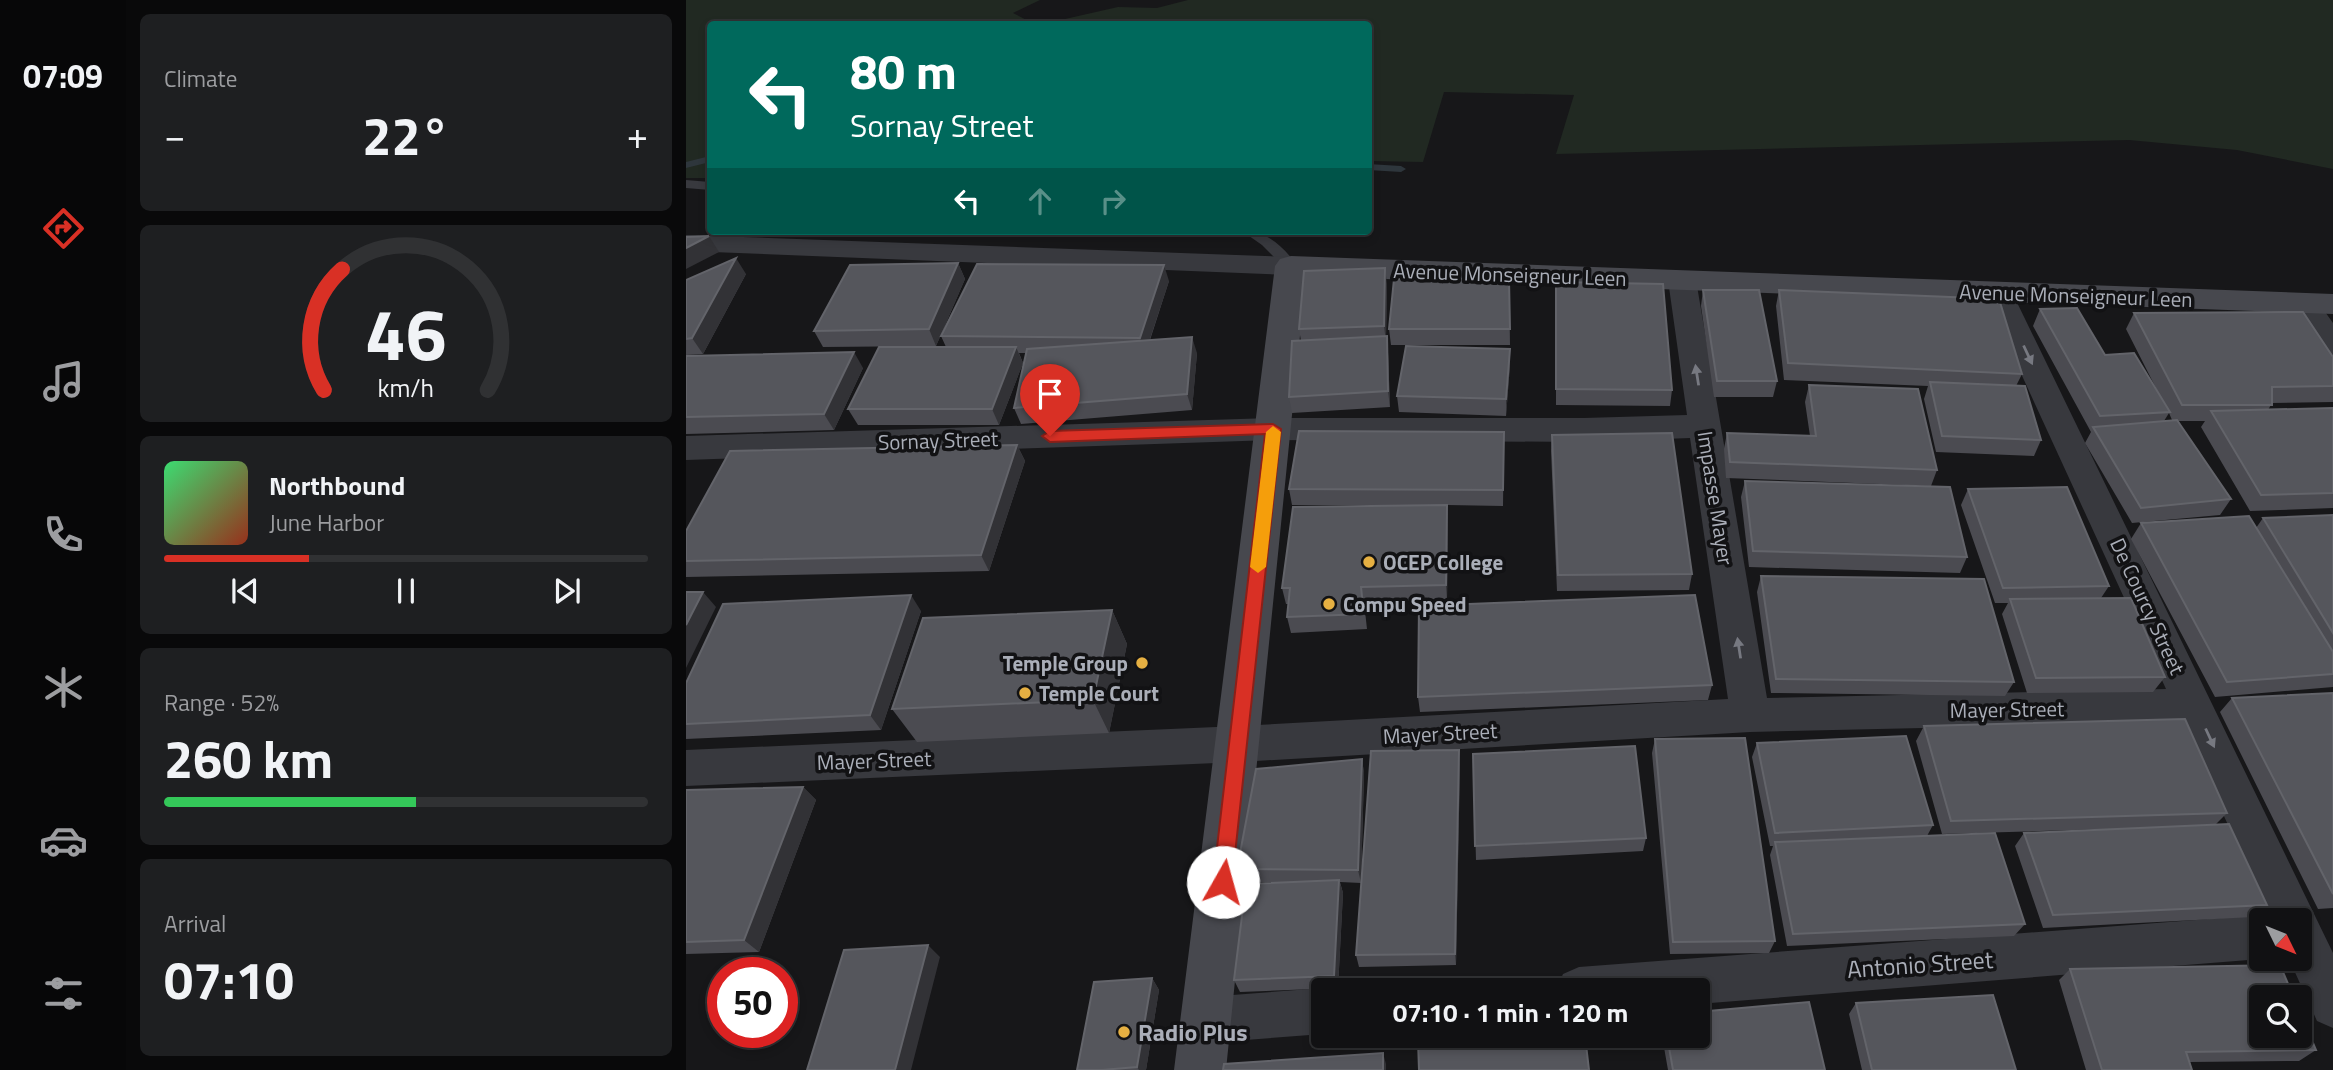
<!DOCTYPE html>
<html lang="en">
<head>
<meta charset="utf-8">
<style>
  body { margin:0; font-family:"Titillium Web",sans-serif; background:#1e1f21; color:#f1f3f6; height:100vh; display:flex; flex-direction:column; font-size:26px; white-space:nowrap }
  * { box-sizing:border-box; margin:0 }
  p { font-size:23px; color:#9c9da0 }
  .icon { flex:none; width:38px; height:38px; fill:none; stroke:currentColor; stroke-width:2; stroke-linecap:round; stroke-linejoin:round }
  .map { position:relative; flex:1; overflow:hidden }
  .drawer { display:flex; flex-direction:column; gap:14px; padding:14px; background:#09090a; width:560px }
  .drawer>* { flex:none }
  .top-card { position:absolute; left:21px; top:21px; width:665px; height:214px; border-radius:7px; box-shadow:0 4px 10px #0003,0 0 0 2px #303133; background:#00695c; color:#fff; overflow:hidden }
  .needle { width:46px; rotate:133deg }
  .controls { position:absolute; left:1563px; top:908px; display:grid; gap:14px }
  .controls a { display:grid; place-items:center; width:63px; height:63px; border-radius:7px; background:#111113; box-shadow:0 4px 10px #0003,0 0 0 2px #303133; font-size:35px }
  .speed { position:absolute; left:21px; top:957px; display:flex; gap:14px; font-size:35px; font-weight:700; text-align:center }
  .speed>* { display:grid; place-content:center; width:91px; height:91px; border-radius:50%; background:#111113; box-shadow:0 4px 10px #0003,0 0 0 2px #303133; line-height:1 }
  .speed .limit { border:10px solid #d22; background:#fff; color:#111 }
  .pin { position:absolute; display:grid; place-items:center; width:60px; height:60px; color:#fff; margin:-72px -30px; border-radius:50% 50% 50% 0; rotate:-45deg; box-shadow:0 0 7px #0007 }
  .pin .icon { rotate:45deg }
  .me { position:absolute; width:77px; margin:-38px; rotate:7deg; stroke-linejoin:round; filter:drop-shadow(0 0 5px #0008) }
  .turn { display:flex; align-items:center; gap:24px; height:147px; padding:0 28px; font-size:32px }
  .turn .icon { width:91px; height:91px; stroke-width:2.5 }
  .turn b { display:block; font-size:49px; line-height:60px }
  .lanes { display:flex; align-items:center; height:66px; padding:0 28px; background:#0003; justify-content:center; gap:35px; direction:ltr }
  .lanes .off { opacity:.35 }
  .big { font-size:52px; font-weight:700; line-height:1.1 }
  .drawer .card { flex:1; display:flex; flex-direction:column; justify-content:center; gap:10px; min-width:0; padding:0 24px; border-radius:10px; background:#1e1f21 }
  .drawer .dial { align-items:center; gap:0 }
  .dial svg { height:182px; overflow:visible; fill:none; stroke:#303133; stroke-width:7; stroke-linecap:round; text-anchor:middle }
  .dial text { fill:#f1f3f6; stroke:none }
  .song { display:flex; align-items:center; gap:21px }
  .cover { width:84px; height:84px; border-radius:10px; background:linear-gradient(135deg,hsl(140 70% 55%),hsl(10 70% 35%)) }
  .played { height:7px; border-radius:4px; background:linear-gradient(90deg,#d93025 30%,#303133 30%) }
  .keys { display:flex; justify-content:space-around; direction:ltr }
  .heat { display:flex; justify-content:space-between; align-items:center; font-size:38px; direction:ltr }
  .charge { height:10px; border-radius:5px; background:linear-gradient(90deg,#34c759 52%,#303133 0) }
  .trip { position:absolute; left:625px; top:978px; width:399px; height:70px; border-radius:7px; background:#111113; box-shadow:0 4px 10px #0003,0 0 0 2px #303133; font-weight:700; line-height:70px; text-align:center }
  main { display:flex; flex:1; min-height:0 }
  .dock { display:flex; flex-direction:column; width:126px; justify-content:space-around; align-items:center; background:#070708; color:#9c9da0 }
  .dock .icon { width:49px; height:49px }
  .dock .on { color:#d93025 }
  .dock b { font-size:32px; color:#f1f3f6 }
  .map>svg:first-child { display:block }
</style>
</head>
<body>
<main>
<nav class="dock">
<b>07:09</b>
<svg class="icon on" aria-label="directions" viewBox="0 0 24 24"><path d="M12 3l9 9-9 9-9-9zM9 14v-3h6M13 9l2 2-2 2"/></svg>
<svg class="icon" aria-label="music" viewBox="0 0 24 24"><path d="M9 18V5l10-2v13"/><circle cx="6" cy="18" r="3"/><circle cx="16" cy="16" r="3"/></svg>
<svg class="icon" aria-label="phone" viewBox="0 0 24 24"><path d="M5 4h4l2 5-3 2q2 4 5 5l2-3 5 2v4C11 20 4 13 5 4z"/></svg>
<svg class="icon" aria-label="climate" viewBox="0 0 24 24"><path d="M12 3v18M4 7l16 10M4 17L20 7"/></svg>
<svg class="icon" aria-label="car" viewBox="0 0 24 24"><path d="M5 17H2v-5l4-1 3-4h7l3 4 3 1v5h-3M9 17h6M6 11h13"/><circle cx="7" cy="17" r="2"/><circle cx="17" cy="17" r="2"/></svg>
<svg class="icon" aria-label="filters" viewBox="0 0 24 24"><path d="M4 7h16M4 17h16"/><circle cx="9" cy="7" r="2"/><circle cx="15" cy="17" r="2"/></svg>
</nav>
<section class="drawer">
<div class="card"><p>Climate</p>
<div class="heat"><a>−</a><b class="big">22°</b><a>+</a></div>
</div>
<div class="card dial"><svg viewBox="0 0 100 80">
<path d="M14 69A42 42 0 1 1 86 69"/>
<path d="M14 69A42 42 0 0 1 22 16" stroke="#d93025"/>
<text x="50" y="56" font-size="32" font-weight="700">46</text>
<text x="50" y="72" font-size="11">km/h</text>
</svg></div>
<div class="card">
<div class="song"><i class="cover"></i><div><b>Northbound</b><p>June Harbor</p></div></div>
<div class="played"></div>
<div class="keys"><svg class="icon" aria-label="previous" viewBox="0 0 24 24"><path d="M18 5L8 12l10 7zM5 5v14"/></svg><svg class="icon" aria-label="pause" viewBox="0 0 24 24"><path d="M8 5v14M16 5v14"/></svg><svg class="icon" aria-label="next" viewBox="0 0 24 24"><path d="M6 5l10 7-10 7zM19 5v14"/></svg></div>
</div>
<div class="card"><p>Range · 52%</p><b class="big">260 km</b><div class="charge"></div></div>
<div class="card"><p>Arrival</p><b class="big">07:10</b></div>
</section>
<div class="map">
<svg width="1647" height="1070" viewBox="0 0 1647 1070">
  <rect width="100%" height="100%" fill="#171719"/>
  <path fill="#212922" d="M 0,0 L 354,0 L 327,13 L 348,24 L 24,24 L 24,178 L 0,178 Z
    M 502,0 L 1647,0 L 1647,169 L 1551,150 L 1443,140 L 870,154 L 888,95 L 758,92 L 737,162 L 683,161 L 682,24 L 357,24 L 432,7 L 471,8 Z"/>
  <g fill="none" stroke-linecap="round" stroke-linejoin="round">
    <path fill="#2e363c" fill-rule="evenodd" d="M 24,156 L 24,162 L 0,168 L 0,162 Z
      M 682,164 L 715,166 L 720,169 L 715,172 L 682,170 Z"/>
    <path fill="#38393e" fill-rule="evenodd" d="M 0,180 L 24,182 L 24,190 L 0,188 Z
      M 556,231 C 582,231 596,246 612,266 L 610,269 L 600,269 L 576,245 Z"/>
    <path fill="#38393e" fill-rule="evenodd" d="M 0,235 L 605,257 L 615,260 L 619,266 L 615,272 L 605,275 L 0,251 Z
      M 996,271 L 1006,274 L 1010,280 L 1081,698 L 1480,689 L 1298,293 L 1303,286 L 1313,284 L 1323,286 L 1647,953 L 1647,1028 L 1631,1021 L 1603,959 L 1614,959 L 1614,920 L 1575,920 L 1575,959 L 1012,1004 L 1012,990 L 870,990 L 877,974 L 893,967 L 1575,915 L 1585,919 L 1495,722 L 1064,732 L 553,762 L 0,786 L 0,750 L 553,726 L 1042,699 L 1004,438 L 898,442 L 587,440 L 0,460 L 0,436 L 587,418 L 898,418 L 1001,415 L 982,280 L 986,274 Z
      M 1617,293 L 1627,295 L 1647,323 L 1647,356 L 1636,353 L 1602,302 L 1607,295 Z
      M 637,988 L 644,990 L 637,990 L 637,1034 L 520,1043 L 503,1037 L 497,1020 L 503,1003 L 520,997 Z"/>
    <path fill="#47484e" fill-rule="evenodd" d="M 605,256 L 1647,294 L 1647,314 L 620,276 L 540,1070 L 488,1070 L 589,266 L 594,259 Z"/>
  </g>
  <path fill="#4b4b51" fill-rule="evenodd" d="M 272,263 L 279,279 L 250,346 L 137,347 L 128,331 Z
    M 60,274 L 17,354 L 0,355 L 0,280 Z
    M 823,279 L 824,345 L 705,345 L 703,329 Z
    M 483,281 L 464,340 L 511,353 L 506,410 L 335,424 L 328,408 L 340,353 L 333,353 L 337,363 L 313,425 L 172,425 L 162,409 L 260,347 L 255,336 Z
    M 870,282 L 986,390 L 984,406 L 870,405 Z
    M 701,284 L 700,336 L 702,352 L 704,407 L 606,413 L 603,397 L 615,341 L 613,329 Z
    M 1017,290 L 1091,381 L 1087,397 L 1028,397 L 1015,306 Z
    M 1093,290 L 1336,374 L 1330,386 L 1355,440 L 1348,456 L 1250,452 L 1238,399 L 1242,386 L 1098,380 L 1090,306 Z
    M 1354,309 L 1473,394 L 1440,329 L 1448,313 L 1647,386 L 1647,402 L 1586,403 L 1582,410 L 1647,408 L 1647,508 L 1564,511 L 1515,427 L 1519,421 L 1492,421 L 1545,499 L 1534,515 L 1446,523 L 1399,443 L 1405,432 L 1347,326 ZM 1483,413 L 1486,420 L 1478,421 Z
    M 0,356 L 177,368 L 148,430 L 0,434 Z
    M 824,365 L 820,416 L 713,412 L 711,396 Z
    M 1123,385 L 1251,470 L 1245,486 L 1040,478 L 1038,449 L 1041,433 L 1124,436 L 1119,402 Z
    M 818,432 L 817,506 L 761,505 L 762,520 L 761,600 L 678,602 L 681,629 L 605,633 L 601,617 L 602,604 L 600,604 L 596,588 L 722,505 L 606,505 L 603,489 Z
    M 866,435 L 1006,574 L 1003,590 L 871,591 L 865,451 Z
    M 331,445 L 339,461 L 303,571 L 0,577 L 0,531 Z
    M 1059,481 L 1281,557 L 1274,573 L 1063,567 L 1055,497 Z
    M 1282,489 L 1423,586 L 1415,598 L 1479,677 L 1467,692 L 1341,693 L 1316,614 L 1322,603 L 1309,603 L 1275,505 Z
    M 1647,515 L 1647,687 L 1529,697 L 1445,539 L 1455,523 L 1570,528 L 1577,518 Z
    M 1075,576 L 1328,682 L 1319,696 L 1085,693 L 1071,592 Z
    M 426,610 L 441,644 L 423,733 L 231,742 L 206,709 Z
    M 235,611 L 195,730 L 0,739 L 0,683 Z
    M 1026,685 L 1022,700 L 734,712 L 732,697 Z
    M 1647,693 L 1647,908 L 1632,909 L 1534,712 L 1546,698 Z
    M 1238,726 L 1541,813 L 1530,824 L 1581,905 L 1567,917 L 1357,928 L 1329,846 L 1338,833 L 1420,829 L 1256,834 L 1230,741 Z
    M 969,739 L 1089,941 L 1083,953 L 984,954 L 966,753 Z
    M 1071,743 L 1247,825 L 1241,836 L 1339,924 L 1328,936 L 1101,946 L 1084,855 L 1087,846 L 1084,846 L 1066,757 Z
    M 787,754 L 960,838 L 957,851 L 790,860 Z
    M 676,759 L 678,773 L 675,883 L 654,882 L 657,893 L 652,988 L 554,992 L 548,980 L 609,882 L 556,882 L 551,869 Z
    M 774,764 L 770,965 L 673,967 L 670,955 Z
    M 117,787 L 130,800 L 73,952 L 0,954 L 0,790 Z
    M 1384,969 L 1630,1050 L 1613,1061 L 1504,1062 L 1506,1070 L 1400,1070 L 1373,980 Z
    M 466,978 L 473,990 L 460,1070 L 391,1070 Z
    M 1170,1003 L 1330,1070 L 1176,1070 L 1163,1014 Z
    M 976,1036 L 1012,1036 L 1139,1070 L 982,1070 Z"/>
  <path fill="#323236" d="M 23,236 L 33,252 L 0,269 L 0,248 Z
    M 50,258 L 60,274 L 17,354 L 6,338 Z
    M 272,263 L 279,279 L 250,346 L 243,329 Z
    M 478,265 L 483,281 L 459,354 L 454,338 Z
    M 699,268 L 701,284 L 700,342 L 698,326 Z
    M 701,336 L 702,352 L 704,407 L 702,391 Z
    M 506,337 L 511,353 L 506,410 L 501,394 Z
    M 330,347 L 337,363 L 313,425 L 306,409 Z
    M 824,349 L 824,365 L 820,416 L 820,399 Z
    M 168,352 L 177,368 L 148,430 L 138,414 Z
    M 331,445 L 339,461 L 303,571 L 295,555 Z
    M 761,505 L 762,520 L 761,600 L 760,585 Z
    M 17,592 L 30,607 L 0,668 L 0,625 Z
    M 225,595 L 235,611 L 195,730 L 184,715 Z
    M 426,610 L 441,644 L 423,733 L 407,700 Z
    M 773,750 L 774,764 L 770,965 L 769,954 Z
    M 676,759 L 678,773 L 675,883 L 672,870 Z
    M 117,787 L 130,800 L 73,952 L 58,940 Z
    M 653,880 L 657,893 L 652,988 L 648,976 Z
    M 242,945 L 254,957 L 225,1070 L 209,1070 Z
    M 466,978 L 473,990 L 460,1070 L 453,1070 L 451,1067 Z
    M 697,1053 L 700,1064 L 700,1070 L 697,1070 Z"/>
  <path fill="#55565c" stroke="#63646a" stroke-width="2" d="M 23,236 L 0,248 L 0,237 Z
    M 50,258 L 6,338 L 0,339 L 0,280 Z
    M 272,263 L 243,329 L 128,331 L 164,265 Z
    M 291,264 L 478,265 L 454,338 L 255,336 Z
    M 699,268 L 698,326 L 613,329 L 618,271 Z
    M 708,279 L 823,279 L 824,329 L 703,329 Z
    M 870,282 L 977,284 L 986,390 L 870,389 Z
    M 1017,290 L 1073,290 L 1091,381 L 1031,381 Z
    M 1093,290 L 1313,299 L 1336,374 L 1102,363 Z
    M 1391,308 L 1419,355 L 1448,353 L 1484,412 L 1414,416 L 1354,309 Z
    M 1617,312 L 1647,357 L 1647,386 L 1586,387 L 1586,405 L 1496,405 L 1448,313 Z
    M 701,336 L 702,391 L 603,397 L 606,341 Z
    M 506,337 L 501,394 L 328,408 L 341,349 Z
    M 720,346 L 824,349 L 820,399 L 711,396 Z
    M 193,347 L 330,347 L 306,409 L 162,409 Z
    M 168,352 L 138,414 L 0,417 L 0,356 Z
    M 1244,382 L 1339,386 L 1355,440 L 1256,436 Z
    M 1123,385 L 1232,389 L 1251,470 L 1044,462 L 1041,433 L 1130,436 Z
    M 1647,408 L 1647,493 L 1575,495 L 1525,411 Z
    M 1491,420 L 1545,499 L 1455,508 L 1407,427 Z
    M 613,431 L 818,432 L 817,490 L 603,489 Z
    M 986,433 L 1006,574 L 872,575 L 866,435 Z
    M 331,445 L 295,555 L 0,561 L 0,531 L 44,451 Z
    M 1059,481 L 1264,487 L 1281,557 L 1067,551 Z
    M 1381,487 L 1423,586 L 1317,588 L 1282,489 Z
    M 761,505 L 760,585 L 675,587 L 678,614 L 601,617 L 604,588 L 596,588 L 607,507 Z
    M 1647,515 L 1647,633 L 1577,518 Z
    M 1563,516 L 1647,652 L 1647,674 L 1541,682 L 1455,523 Z
    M 1075,576 L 1298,579 L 1328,682 L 1090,679 Z
    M 0,592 L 17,592 L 0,625 Z
    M 225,595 L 184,715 L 0,724 L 0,683 L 37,604 Z
    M 1009,595 L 1026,685 L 732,697 L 733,606 Z
    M 1445,598 L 1479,677 L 1350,678 L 1324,599 Z
    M 426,610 L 407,700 L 206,709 L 237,618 Z
    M 1647,693 L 1647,894 L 1546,698 Z
    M 1499,719 L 1541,813 L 1265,821 L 1238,726 Z
    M 1220,736 L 1247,825 L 1089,833 L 1071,743 Z
    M 1059,738 L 1089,941 L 987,942 L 969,739 Z
    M 949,746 L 960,838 L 789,846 L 787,754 Z
    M 773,750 L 769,954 L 670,955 L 685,751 Z
    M 676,759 L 672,870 L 551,869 L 570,769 Z
    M 117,787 L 58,940 L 0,942 L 0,790 Z
    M 1543,824 L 1581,905 L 1367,915 L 1338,833 Z
    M 1309,833 L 1339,924 L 1107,934 L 1089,842 Z
    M 653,880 L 648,976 L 548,980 L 560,884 Z
    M 242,945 L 209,1070 L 121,1070 L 158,950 Z
    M 1594,965 L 1608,998 L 1575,998 L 1575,1036 L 1614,1036 L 1614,1012 L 1630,1050 L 1500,1052 L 1506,1070 L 1416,1070 L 1384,969 Z
    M 466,978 L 451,1067 L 416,1070 L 391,1070 L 408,982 Z
    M 1307,995 L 1330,1070 L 1186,1070 L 1170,1003 Z
    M 1123,1002 L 1139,1070 L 987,1070 L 981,1036 L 1012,1036 L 1012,1012 Z
    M 780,1036 L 899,1036 L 903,1070 L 733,1070 L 732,1041 Z
    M 697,1053 L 697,1070 L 537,1070 L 538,1064 Z"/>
  <defs><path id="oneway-solid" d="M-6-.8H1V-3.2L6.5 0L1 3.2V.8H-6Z" transform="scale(1.75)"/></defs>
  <g fill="#777981">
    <use href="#oneway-solid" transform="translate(1342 355) rotate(65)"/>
    <use href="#oneway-solid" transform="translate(1011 375) rotate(-99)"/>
    <use href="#oneway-solid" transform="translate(1053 648) rotate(-99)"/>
    <use href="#oneway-solid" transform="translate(1524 738) rotate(65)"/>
  </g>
  <path fill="#d93025" stroke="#8d1f18" stroke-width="2" d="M 587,424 L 595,429 L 546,882 L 544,889 L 537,891 L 530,889 L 527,882 L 579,434 L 364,442 L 356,436 L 364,431 Z"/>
  <path fill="#f59e0b" d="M 587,426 L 595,432 L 580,567 L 572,573 L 564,567 L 580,432 Z"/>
  <g fill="#e6b042" stroke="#121214" stroke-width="2.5">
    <circle cx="683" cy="562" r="7"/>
    <circle cx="643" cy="604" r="7"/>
    <circle cx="456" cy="663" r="7"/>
    <circle cx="339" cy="693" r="7"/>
    <circle cx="438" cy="1032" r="7"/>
  </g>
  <g text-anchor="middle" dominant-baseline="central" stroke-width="7" stroke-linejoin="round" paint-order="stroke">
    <g font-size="21" fill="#aaaeb8" stroke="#121214">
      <text transform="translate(824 274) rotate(2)">Avenue Monseigneur Leen</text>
      <text transform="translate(1390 295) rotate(2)">Avenue Monseigneur Leen</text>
      <text transform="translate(252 440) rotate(-2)">Sornay Street</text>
      <text transform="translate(1030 498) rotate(81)">Impasse Mayer</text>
      <text transform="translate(1462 606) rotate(65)">De Courcy Street</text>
      <text transform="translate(1321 709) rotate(-1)">Mayer Street</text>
      <text transform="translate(754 733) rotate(-3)">Mayer Street</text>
      <text transform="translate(188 760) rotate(-2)">Mayer Street</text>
    </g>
    <g font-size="21" font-weight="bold" fill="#aaaeb8" stroke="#121214" text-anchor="start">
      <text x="697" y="562">OCEP College</text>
      <text x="657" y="604">Compu Speed</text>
      <text x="442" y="663" text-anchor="end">Temple Group</text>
      <text x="353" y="693">Temple Court</text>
    </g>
    <g font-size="24" fill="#aaaeb8" stroke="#121214">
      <text transform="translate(1234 964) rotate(-4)">Antonio Street</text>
    </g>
    <g font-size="24" font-weight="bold" fill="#aaaeb8" stroke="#121214" text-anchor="start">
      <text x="452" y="1032">Radio Plus</text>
    </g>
  </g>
</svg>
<div class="controls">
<a><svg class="needle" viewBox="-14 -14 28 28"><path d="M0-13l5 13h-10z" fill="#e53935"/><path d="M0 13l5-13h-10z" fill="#9c9da0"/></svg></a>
<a><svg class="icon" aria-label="search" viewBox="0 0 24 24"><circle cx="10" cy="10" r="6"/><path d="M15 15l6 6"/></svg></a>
</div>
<div class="speed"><div class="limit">50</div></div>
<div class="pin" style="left:364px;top:436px;background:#d93025"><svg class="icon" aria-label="arrive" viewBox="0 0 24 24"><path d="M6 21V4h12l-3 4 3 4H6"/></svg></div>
<svg class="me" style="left:537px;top:882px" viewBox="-20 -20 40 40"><circle r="19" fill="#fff"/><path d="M0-13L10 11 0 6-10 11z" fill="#d93025"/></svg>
<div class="trip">07:10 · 1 min · 120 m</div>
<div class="top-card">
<div class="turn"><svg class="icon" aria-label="left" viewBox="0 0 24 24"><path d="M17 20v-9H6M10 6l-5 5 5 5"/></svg><div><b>80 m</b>Sornay Street</div></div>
<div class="lanes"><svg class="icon" aria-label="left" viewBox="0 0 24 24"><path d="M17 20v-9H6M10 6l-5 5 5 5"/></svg><svg class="icon off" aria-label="ahead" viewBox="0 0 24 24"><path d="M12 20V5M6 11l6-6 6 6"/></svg><svg class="icon off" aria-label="right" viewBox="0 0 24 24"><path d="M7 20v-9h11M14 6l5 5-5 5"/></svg></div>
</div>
</div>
</main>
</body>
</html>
